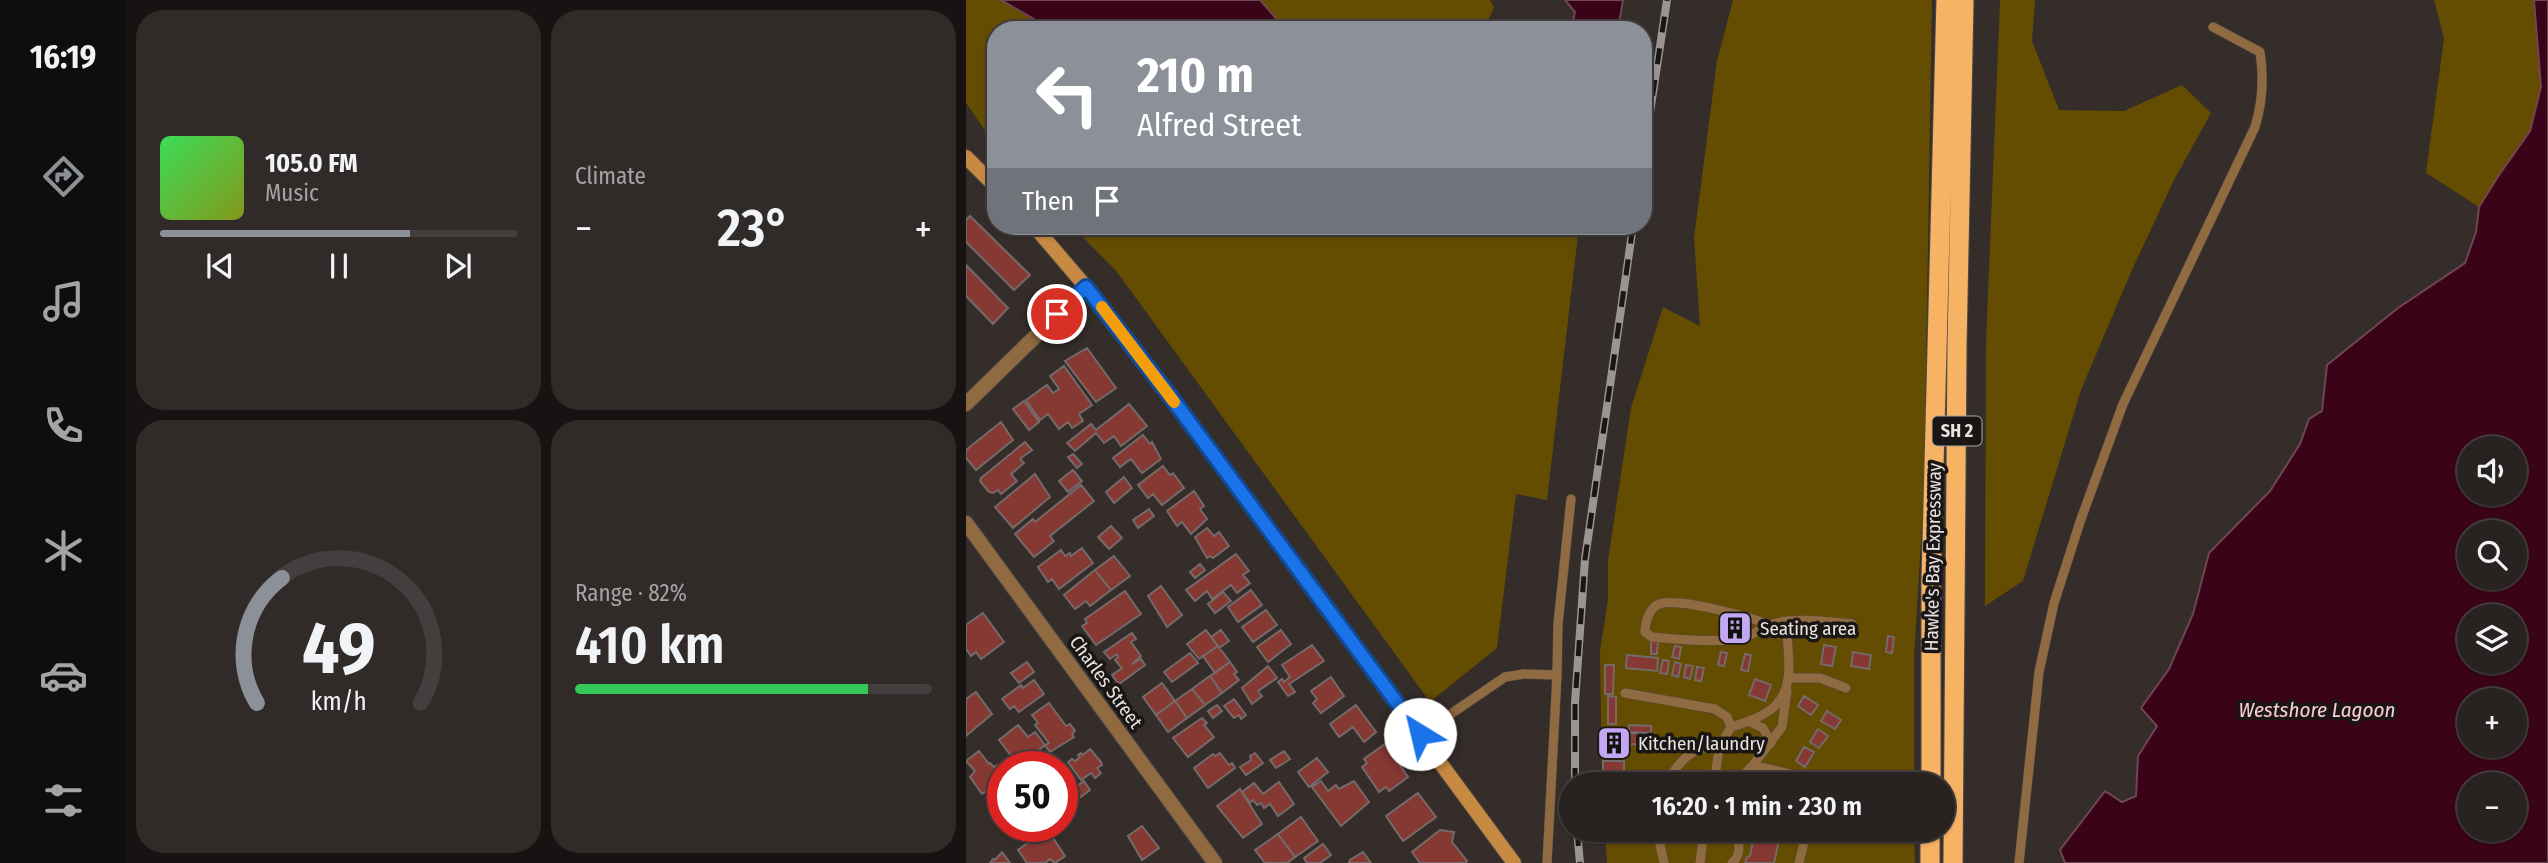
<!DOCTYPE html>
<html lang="en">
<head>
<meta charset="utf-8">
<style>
  body { margin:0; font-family:"Fira Sans Condensed",sans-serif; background:#302a29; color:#f1f3f6; height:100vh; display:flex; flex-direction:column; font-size:26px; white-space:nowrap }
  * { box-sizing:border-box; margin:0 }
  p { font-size:23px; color:#a5a4a5 }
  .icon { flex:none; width:38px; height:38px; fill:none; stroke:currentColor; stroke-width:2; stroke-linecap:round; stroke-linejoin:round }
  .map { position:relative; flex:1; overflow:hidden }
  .drawer { display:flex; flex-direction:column; gap:10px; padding:10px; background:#161312; width:840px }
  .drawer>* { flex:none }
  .top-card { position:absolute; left:21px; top:21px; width:665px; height:214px; border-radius:28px; box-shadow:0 2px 5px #0004,0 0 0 2px #443f3e; background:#8c9099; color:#fff; overflow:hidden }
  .fabs { position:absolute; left:1491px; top:436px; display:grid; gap:14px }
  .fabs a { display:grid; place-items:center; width:70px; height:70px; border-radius:50%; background:#282220; box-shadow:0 2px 5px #0004,0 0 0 2px #443f3e; font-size:35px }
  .speed { position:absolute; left:21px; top:751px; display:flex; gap:14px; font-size:35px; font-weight:700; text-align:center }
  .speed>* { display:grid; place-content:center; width:91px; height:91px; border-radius:50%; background:#282220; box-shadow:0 2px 5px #0004,0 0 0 2px #443f3e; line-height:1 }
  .speed .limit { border:10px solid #d22; background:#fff; color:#111 }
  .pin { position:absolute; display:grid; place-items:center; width:60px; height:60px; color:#fff; margin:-30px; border:4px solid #fff; border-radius:50%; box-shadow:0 2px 7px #0007 }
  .me { position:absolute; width:77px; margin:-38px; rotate:324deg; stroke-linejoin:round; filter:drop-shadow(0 0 5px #0008) }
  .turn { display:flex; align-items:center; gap:24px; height:147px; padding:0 35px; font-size:32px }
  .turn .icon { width:91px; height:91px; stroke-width:2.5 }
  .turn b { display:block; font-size:49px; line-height:60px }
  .then { display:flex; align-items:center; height:66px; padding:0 35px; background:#0003; gap:14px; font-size:26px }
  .big { font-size:52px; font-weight:600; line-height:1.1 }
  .drawer .tile { flex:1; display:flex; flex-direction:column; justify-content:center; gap:10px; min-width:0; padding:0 24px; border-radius:28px; background:#302a29 }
  .drawer .dial { align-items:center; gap:0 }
  .dial svg { height:182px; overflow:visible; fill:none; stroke:#443f3e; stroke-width:7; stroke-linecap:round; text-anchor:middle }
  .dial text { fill:#f1f3f6; stroke:none }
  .song { display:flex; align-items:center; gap:21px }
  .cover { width:84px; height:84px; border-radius:10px; background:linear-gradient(135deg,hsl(130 70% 55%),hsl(70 70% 35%)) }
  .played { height:7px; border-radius:4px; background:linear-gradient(90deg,#8c9099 70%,#443f3e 70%) }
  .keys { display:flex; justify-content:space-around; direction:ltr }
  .heat { display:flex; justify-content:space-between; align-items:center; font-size:38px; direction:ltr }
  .charge { height:10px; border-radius:5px; background:linear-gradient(90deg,#34c759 82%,#443f3e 0) }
  .drawer .tiles { flex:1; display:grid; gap:10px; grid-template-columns:repeat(2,1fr) }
  .trip { position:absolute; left:593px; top:772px; width:396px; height:70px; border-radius:35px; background:#282220; box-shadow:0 2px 5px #0004,0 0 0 2px #443f3e; font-weight:600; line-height:70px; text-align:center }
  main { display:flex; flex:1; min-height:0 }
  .dock { display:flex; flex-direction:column; width:126px; justify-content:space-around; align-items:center; background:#100e0d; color:#a5a4a5 }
  .dock .icon { width:49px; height:49px }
  .dock .selected { color:#8c9099 }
  .dock b { font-size:32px; color:#f1f3f6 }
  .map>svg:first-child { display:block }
</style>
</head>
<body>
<main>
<nav class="dock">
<b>16:19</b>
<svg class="icon selected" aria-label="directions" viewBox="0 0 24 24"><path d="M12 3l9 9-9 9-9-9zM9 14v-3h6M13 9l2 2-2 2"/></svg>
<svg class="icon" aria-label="music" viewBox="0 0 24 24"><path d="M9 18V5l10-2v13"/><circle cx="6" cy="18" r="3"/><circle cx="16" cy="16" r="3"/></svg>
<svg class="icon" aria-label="phone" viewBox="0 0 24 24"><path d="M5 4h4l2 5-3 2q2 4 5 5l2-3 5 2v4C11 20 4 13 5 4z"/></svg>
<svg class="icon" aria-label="climate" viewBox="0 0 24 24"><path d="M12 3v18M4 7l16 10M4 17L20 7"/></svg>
<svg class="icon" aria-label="car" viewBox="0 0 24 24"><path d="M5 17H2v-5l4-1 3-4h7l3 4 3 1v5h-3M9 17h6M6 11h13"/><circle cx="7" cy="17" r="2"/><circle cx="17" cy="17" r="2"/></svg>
<svg class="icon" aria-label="filters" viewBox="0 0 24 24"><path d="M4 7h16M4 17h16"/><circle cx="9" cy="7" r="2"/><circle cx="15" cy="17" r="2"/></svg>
</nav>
<section class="drawer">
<div class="tiles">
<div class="tile">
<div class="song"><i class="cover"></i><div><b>105.0 FM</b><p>Music</p></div></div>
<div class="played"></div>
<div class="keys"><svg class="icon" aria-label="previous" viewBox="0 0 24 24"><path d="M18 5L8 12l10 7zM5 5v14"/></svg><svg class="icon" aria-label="pause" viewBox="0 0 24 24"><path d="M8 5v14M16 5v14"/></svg><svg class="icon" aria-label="next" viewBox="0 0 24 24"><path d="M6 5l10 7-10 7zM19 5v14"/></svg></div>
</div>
<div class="tile"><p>Climate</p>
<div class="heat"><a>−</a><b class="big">23°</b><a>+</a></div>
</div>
<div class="tile dial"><svg viewBox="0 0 100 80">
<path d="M14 69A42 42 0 1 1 86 69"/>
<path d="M14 69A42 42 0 0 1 25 14" stroke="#8c9099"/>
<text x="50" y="56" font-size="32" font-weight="700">49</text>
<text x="50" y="72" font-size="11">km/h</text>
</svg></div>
<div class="tile"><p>Range · 82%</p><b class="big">410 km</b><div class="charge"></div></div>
</div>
</section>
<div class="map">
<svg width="1582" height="863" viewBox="0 0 1582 863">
  <rect width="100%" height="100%" fill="#352d2a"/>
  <path fill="#644d00" d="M 0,0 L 524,0 L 528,7 L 518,30 L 30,30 L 30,146 L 0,103 Z
    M 767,0 L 966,0 L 958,489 L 948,658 L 948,784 L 636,784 L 634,651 L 642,600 L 642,560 L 665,408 L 697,307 L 734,326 L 728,238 L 751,61 Z
    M 1034,0 L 1069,0 L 1066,41 L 1093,110 L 1158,111 L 1216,85 L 1245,113 L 1208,180 L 1165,272 L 1115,390 L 1057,581 L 1019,606 L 1020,344 Z
    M 1468,0 L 1568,0 L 1575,87 L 1564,131 L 1533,175 L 1513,207 L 1460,173 L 1478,38 Z
    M 106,226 L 613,226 L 581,500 L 550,494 L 531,648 L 464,702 L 151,272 Z
    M 639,830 L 948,830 L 949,863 L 641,863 Z"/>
  <path fill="#3b0318" stroke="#6f4654" stroke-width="2" fill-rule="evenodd" d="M 35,0 L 294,0 L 320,30 L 81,30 L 73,22 Z
    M 599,0 L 657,0 L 652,30 L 605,30 L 609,12 Z
    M 1568,0 L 1582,0 L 1582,863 L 1099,863 L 1094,850 L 1139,791 L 1156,802 L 1170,796 L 1172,756 L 1191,726 L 1175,708 L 1203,669 L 1227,614 L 1243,553 L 1304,491 L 1334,444 L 1343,419 L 1356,411 L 1361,365 L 1432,308 L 1499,263 L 1510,232 L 1513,207 L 1533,175 L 1564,131 L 1575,87 ZM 1503,448 L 1549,448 L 1549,494 L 1503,494 ZM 1503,532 L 1549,532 L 1549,578 L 1503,578 ZM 1503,616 L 1549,616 L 1549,662 L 1503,662 ZM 1503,700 L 1549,700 L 1549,746 L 1503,746 ZM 1503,784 L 1549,784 L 1549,830 L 1503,830 Z"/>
  <path fill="#863833" stroke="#746a69" stroke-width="2" d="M 4,216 L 64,275 L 48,290 L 0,242 L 0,220 Z
    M 0,265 L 42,308 L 27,324 L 0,296 Z
    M 121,348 L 150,388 L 130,402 L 99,361 Z
    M 98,366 L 126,405 L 113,414 L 117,421 L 106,428 L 102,422 L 93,429 L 82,414 L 74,420 L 60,400 L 81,385 L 87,393 L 93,389 L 84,376 Z
    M 58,401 L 73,422 L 63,430 L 47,409 Z
    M 163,404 L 181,426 L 155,446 L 148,436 L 138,443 L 130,433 L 109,451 L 101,443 L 125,424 L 130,430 Z
    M 35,422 L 47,440 L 10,470 L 0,458 L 0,450 Z
    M 177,435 L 184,444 L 186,442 L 195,459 L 176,473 L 165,459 L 154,467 L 147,458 Z
    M 59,442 L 66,450 L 54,459 L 58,463 L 45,474 L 51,481 L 35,494 L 32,490 L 27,493 L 23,492 L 14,481 L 15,478 Z
    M 107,454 L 116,464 L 111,468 L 102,457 Z
    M 197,466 L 204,475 L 207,473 L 218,488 L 196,505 L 187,494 L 182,498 L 172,485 Z
    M 107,470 L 116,481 L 102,492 L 93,481 Z
    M 69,474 L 84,497 L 47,528 L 29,507 Z
    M 158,477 L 166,488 L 148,503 L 140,492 Z
    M 115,485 L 128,501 L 84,536 L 88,541 L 68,557 L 49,534 L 67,519 L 69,522 Z
    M 228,491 L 238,506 L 234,509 L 241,519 L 225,534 L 216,522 L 211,526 L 201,511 Z
    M 183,509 L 188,516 L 172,528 L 167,520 Z
    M 145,526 L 156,538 L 143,549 L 132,537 Z
    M 241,528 L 248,536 L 253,532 L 263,546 L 247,558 L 244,556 L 241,558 L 229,537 Z
    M 116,548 L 127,563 L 93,589 L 86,579 L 82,582 L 72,567 L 95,550 L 99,556 L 104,553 L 105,556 Z
    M 270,554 L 283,571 L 277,575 L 284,583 L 271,593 L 265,585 L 246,599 L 241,591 L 229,601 L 220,590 Z
    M 148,556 L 164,576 L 145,590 L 129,570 Z
    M 234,564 L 239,570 L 229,578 L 224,572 Z
    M 129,570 L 145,590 L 124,606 L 120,601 L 109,609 L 98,595 Z
    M 195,586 L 216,615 L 201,627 L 182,596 Z
    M 285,590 L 296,605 L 272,622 L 262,607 Z
    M 159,591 L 175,614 L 130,645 L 116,626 L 121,623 L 119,619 Z
    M 257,592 L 265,601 L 249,613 L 242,604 Z
    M 300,610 L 311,625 L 287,642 L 276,627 Z
    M 17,613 L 38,642 L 15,659 L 10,652 L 5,656 L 0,649 L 0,625 Z
    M 765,621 L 775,622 L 774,635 L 764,633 Z
    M 240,630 L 252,646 L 233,659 L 221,644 Z
    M 255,630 L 263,641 L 253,648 L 245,637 Z
    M 315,630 L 325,644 L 302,662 L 291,647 Z
    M 166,633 L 170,639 L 165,642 L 175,656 L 166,664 L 175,659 L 179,665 L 153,684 L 146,675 L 156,668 L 149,660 L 152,657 L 151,654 L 144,659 L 138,652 Z
    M 922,636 L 928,637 L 926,653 L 920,652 Z
    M 685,641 L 692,641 L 691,654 L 685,654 Z
    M 346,645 L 358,661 L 323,684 L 329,692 L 322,696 L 312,682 L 316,679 L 318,682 L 324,677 L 316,665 Z
    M 858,645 L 870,647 L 866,666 L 855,664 Z
    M 252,646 L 264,662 L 249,673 L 237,656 Z
    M 709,646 L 715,647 L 713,659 L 706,657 Z
    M 755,652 L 761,653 L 758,666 L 752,665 Z
    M 887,652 L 905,655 L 903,669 L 885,666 Z
    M 224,653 L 232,663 L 206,682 L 198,672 Z
    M 779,654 L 785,655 L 782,671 L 775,670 Z
    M 661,655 L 692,658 L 691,671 L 660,668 Z
    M 697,660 L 703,661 L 701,674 L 694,673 Z
    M 61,662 L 68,672 L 53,683 L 45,673 Z
    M 264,662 L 271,672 L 268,674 L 273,680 L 256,693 L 244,676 Z
    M 709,662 L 715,664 L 712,677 L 706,675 Z
    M 639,665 L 648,665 L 647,694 L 639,694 Z
    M 720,665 L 727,666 L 724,679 L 718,677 Z
    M 302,666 L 311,678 L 292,691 L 296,696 L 286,704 L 276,688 Z
    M 731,667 L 738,668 L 735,681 L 729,680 Z
    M 244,676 L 256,693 L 239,705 L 226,689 Z
    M 365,677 L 378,696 L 355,713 L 347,703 L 351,699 L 345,691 Z
    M 789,679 L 805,685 L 799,701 L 783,695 Z
    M 68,680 L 78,694 L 53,712 L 48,706 L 44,709 L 36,699 L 55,685 L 57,688 Z
    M 196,683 L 209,701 L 190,715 L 177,697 Z
    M 226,689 L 239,705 L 221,718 L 209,701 Z
    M 10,692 L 26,714 L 0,736 L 0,699 Z
    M 642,696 L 650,697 L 650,724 L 642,724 Z
    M 838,696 L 852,705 L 845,715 L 832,706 Z
    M 268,699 L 280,715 L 275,719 L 273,715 L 268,718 L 258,706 Z
    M 209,701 L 221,718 L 202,732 L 190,715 Z
    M 83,703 L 100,726 L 104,724 L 109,731 L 106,734 L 108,737 L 84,752 L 79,745 L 83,743 L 69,725 L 72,723 L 66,715 Z
    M 251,705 L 256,711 L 247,718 L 242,711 Z
    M 390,705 L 410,732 L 398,742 L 387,727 L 373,737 L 364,724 Z
    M 861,711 L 875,720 L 869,729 L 855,721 Z
    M 236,718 L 241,723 L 238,725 L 248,737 L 222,757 L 207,738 Z
    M 52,725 L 62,737 L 69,732 L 79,745 L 53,766 L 33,740 Z
    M 663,725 L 685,726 L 685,733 L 663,732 Z
    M 852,729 L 862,736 L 853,748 L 844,742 Z
    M 664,733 L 682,734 L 681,745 L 663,744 Z
    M 636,734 L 660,734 L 661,752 L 649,753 L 649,757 L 636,753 Z
    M 419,744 L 442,777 L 423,791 L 420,787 L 413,792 L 396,767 L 401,763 L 398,759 Z
    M 838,747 L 848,752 L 839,767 L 830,761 Z
    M 124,749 L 135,762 L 136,765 L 131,768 L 135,773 L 129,778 L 125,773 L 115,780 L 102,762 L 106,759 L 109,761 L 114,757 L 112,755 L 115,753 L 117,755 Z
    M 13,751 L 23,764 L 24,763 L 28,767 L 34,764 L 37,769 L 37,785 L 27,792 L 25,788 L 16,794 L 4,777 L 9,771 L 0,761 Z
    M 318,751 L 324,759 L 310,768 L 304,760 Z
    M 254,753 L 263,765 L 266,763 L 269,768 L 242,788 L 228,768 L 247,754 L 249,756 Z
    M 289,753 L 297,763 L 280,775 L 274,767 L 285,760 L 284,756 Z
    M 351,758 L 362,772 L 343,787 L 332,772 Z
    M 637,761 L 658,761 L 658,781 L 637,781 Z
    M 118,781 L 124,790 L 112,799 L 106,790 Z
    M 355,781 L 362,791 L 370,785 L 373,789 L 388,781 L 403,802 L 375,826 L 346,787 Z
    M 313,782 L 328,804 L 312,816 L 304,804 L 298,808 L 295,803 L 291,805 L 287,800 L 284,803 L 276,792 L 288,783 L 297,794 Z
    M 274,789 L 296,824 L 277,838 L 251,806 Z
    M 452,793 L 470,817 L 437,841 L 420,816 Z
    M 37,801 L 37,820 L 28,808 Z
    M 335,817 L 352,841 L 329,857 L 312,834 Z
    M 176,826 L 193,848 L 176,860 L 162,836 Z
    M 81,829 L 99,856 L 89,863 L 84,859 L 79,863 L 61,863 L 52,850 Z
    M 474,830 L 488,832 L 486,842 L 501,861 L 499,863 L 454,863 L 446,852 Z
    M 789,831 L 814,836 L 808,863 L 779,863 L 781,857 L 784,856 Z
    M 312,834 L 329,857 L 321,863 L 299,863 L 289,850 Z
    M 357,844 L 365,855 L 354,863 L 341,863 L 338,858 Z
    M 36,852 L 44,863 L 24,863 L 27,859 L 29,860 Z
    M 397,852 L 405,863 L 383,863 L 384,860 Z"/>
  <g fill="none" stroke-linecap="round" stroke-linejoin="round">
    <g stroke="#524a47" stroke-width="10">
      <path id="service" d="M 804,625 C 784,617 712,597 693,604 C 683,608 679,623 679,632 L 686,637 C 711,639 738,642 763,640 C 782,639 788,632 804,625 C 826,616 863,622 886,624
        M 591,675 L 592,624 L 605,499
        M 824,678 L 854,678 L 880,688
        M 659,693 L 749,709 L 761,717 L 765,727
        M 784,722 L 797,728 L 805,743
        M 454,735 L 539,677 L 558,674 L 591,675 L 581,863
        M 787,765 L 845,779 L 849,784
        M 700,784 C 711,764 727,743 753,748
        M 748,784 L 753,748 L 765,727 C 831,709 825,682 820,623
        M 769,784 L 787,765 L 816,727 L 821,691
        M 695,830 L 694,845 L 698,863
        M 746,830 L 772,837 C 773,847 775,855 766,863
        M 734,863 L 738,830
        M 833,863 L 841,830
        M 1053,863 L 1073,672 L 1088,603 L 1115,519 L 1157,404 L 1289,127 C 1297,101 1298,78 1294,52 L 1247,27"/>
    </g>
    <g stroke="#524a47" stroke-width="16">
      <path id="minor" d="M 0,404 L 120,287
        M 0,523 L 249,863"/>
    </g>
    <g stroke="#524a47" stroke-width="16">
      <path id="secondary" d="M 0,157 L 30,187
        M 68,226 L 120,287 L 204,396 L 548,863"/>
    </g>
    <g stroke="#524a47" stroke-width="21">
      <path id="trunk" d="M 965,784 L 965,582 L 980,0
        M 964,863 L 964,830
        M 987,863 L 991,346 L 998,0"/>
    </g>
    <use href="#service" stroke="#906a40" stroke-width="9"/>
    <use href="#minor" stroke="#906a40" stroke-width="14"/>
    <use href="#secondary" stroke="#c78a43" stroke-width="14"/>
    <use href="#trunk" stroke="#f6b364" stroke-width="19"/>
    <g stroke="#9b9592" stroke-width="8">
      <path id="rail" d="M 677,159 L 701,0
        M 609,784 L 609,703 L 619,559 L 667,226
        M 611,830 L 614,863"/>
    </g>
    <use href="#rail" stroke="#1a1615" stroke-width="5" stroke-dasharray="16" stroke-linecap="butt"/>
  </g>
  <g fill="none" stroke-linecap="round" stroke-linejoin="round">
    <g stroke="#114b97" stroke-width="18">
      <path id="route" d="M 91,314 L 120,287 L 204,396 L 454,734"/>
    </g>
    <use href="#route" stroke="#1a73e8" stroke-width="12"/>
    <path stroke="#f59e0b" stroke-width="12" d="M 136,307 L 208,402"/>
  </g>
  <defs>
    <g id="building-square" transform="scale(1.75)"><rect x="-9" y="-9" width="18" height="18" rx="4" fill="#c3a7f2" stroke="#1a1615"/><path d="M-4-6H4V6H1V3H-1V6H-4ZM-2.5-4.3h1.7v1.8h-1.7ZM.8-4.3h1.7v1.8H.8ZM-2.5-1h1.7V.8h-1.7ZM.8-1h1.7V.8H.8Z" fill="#111"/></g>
  </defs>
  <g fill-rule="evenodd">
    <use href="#building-square" x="769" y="628"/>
    <use href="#building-square" x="648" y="743"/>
  </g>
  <g text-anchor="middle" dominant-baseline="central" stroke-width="7" stroke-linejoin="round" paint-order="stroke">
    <rect fill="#1a1615" stroke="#aaa6a3" stroke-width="2" x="966.5" y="416.5" width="49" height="29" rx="5"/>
    <g font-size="18" font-weight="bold" fill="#e8e3e0">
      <text x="991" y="431">SH 2</text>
    </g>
    <g font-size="19" fill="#e8e3e0" stroke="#1a1615">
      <text transform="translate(967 557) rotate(-89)">Hawke's Bay Expressway</text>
      <text transform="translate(140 682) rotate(54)">Charles Street</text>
    </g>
    <g font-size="19" fill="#e8e3e0" stroke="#1a1615" text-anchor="start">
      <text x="794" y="628">Seating area</text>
      <text x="672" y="743">Kitchen/laundry</text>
    </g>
    <g font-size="21" font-style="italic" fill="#fccdd6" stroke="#1a1615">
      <text x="1351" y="710">Westshore Lagoon</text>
    </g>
  </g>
</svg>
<div class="fabs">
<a><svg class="icon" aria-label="sound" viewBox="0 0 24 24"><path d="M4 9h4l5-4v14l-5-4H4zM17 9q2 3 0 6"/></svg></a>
<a><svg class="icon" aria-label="search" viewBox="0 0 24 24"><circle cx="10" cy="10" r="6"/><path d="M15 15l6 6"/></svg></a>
<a><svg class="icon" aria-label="layers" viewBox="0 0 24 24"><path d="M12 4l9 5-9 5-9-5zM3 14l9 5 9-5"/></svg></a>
<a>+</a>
<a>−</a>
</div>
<div class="speed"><div class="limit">50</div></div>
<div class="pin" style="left:91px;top:314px;background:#d93025"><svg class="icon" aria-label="arrive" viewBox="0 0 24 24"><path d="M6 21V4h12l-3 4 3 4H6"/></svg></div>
<svg class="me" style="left:454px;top:734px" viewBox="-20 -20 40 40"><circle r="19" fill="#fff"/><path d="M0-13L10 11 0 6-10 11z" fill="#1a73e8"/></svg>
<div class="trip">16:20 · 1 min · 230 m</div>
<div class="top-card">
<div class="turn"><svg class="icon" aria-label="left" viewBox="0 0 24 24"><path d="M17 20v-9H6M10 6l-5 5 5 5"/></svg><div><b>210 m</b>Alfred Street</div></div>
<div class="then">Then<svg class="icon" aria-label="arrive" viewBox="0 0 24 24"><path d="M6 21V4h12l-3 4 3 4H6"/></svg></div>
</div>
</div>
</main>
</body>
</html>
